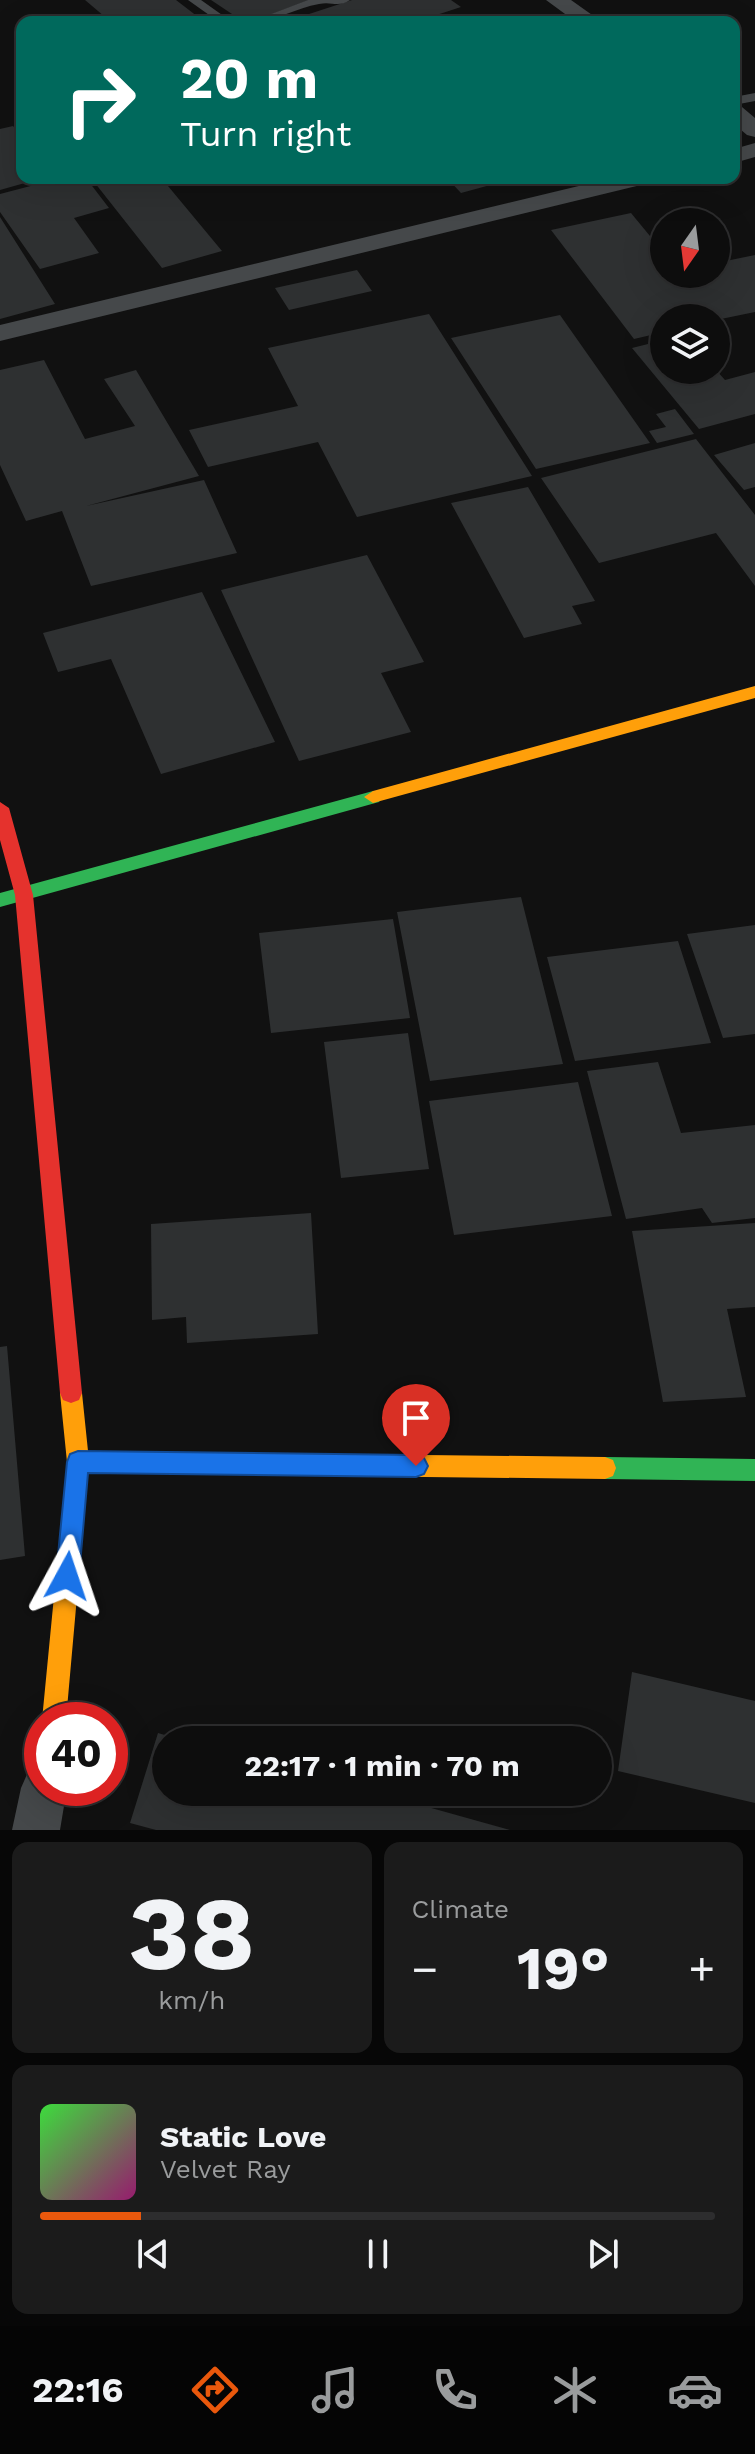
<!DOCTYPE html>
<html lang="en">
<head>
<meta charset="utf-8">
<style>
  body { margin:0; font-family:"Work Sans",sans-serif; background:#1b1b1b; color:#f1f3f6; height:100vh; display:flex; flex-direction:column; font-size:30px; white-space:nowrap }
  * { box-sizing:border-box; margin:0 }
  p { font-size:26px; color:#9a9c9d }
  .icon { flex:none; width:44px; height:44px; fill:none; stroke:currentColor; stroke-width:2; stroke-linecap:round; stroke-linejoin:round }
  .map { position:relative; height:1830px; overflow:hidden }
  .details { display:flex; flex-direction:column; gap:12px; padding:12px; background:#070707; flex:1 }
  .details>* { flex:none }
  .guide { position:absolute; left:16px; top:16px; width:724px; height:168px; border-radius:16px; box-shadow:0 8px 32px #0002,0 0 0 2px #2d2d2e; background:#00695c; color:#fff; overflow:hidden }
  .needle { width:52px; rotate:194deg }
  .buttons { position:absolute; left:650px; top:208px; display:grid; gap:16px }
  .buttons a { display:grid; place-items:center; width:80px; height:80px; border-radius:50%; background:#0d0d0d; box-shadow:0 8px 32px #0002,0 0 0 2px #2d2d2e; font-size:40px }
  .speed { position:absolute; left:24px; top:1702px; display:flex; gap:16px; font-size:40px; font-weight:700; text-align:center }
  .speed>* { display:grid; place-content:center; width:104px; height:104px; border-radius:50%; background:#0d0d0d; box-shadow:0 8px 32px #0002,0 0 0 2px #2d2d2e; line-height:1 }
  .speed .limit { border:12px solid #d22; background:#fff; color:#111 }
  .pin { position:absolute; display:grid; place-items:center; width:68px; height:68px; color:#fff; margin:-82px -34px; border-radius:50% 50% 50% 0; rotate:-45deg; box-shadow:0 0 8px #0007 }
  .pin .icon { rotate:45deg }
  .me { position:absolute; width:88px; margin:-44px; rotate:5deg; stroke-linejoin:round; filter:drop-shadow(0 0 6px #0008) }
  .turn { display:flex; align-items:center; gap:28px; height:168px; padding:0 32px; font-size:36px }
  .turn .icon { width:104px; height:104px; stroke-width:2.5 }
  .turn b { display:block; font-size:56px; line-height:68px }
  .big { font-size:60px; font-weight:700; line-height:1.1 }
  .details .card { flex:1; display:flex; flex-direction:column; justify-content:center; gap:12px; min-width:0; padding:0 28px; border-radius:16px; background:#1b1b1b }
  .details .dial { align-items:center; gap:0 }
  .dial b { font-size:104px; line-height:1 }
  .song { display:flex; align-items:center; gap:24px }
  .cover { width:96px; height:96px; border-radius:12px; background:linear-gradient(135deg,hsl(120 70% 55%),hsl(320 70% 35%)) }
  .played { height:8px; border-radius:4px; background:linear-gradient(90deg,#ea580c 15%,#2d2d2e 15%) }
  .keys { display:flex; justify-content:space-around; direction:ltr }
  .heat { display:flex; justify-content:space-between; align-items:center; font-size:44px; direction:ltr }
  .details .tiles { flex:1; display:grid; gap:12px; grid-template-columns:1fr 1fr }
  .card:last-child { grid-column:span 2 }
  .trip { position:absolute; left:152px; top:1726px; width:460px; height:80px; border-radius:40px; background:#0d0d0d; box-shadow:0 8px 32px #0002,0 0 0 2px #2d2d2e; font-weight:700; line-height:80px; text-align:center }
  .tab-bar { display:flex; height:128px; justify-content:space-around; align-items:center; background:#050505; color:#9a9c9d }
  .tab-bar .icon { width:56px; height:56px }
  .tab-bar .selected { color:#ea580c }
  .tab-bar b { font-size:36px; color:#f1f3f6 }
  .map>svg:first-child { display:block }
</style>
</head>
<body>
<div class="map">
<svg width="755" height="1830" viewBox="0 0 755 1830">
  <rect width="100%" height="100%" fill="#111"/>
  <path fill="#2e3031" d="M 85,0 L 176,0 L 202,20 L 111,22 Z
    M 211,0 L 309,0 L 251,22 L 244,22 Z
    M 352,0 L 451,0 L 461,7 L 415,22 L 311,22 L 303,16 Z
    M 13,126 L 22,136 L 22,178 L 39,179 L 0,190 L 0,129 Z
    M 61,178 L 86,178 L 109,208 L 74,218 L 99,253 L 40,269 L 0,212 L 0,194 Z
    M 91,178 L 195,178 L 168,186 L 222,251 L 162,268 Z
    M 447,178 L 488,178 L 494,184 L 461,193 Z
    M 631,213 L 664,253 L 664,274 L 716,274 L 716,263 L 755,255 L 755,312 L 716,320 L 716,318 L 664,318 L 664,332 L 634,339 L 551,230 Z
    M 0,217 L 55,304 L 0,319 Z
    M 357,270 L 372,291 L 289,310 L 275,288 Z
    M 429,314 L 532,476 L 357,517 L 318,442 L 208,467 L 189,430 L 298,406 L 268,348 Z
    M 560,315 L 650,443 L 536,469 L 451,338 Z
    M 664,340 L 664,370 L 716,370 L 725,380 L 755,372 L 755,414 L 699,429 L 632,348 Z
    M 44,360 L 85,439 L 135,426 L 104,379 L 136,370 L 199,476 L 86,506 L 204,480 L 237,553 L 91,586 L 62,511 L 26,521 L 0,465 L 0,370 Z
    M 675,409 L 694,434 L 657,443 L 649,431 L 666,427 L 656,414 Z
    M 696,439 L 755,515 L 755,586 L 716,533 L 599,563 L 541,478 Z
    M 755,443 L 755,487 L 744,490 L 714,455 Z
    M 528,487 L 595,601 L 572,606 L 582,624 L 524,638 L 451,503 Z
    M 367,555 L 424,662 L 381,673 L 411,732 L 299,761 L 221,590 Z
    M 202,592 L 275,742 L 161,774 L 111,659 L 58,672 L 43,633 Z
    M 521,897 L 563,1064 L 430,1081 L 397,912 Z
    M 393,919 L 410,1018 L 271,1033 L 259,933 Z
    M 755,925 L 755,1034 L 723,1038 L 687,934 Z
    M 678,941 L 711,1043 L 575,1061 L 547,957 Z
    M 408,1033 L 429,1169 L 341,1178 L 324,1042 Z
    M 658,1062 L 681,1133 L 755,1125 L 755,1218 L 712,1223 L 702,1208 L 626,1219 L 587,1071 Z
    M 578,1082 L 612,1216 L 454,1235 L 429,1101 Z
    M 311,1213 L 318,1334 L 187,1343 L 186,1317 L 152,1320 L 151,1224 Z
    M 755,1223 L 755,1307 L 727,1309 L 746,1397 L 663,1402 L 632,1231 Z
    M 7,1346 L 25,1556 L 0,1560 L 0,1347 Z
    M 632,1672 L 755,1701 L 755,1803 L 618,1771 Z
    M 158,1733 L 178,1739 L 166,1740 L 166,1792 L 374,1792 L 510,1830 L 156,1830 L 130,1823 Z"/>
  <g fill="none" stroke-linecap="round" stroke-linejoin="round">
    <path fill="#45484a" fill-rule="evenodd" d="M 188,0 L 201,0 L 232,22 L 219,22 Z
      M 308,0 L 350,0 C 338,8 332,1 319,4 C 295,8 276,22 250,22 Z
      M 755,93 L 755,101 L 734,105 L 734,97 Z"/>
    <path fill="#45484a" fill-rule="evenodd" d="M 546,0 L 571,0 L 602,22 L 576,22 Z
      M 734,105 L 742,107 L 755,118 L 755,137 L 747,135 L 734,124 Z
      M 755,143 L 755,157 L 734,163 L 734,149 Z
      M 612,178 L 653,178 L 649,183 L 0,341 L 0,325 Z
      M 42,1766 L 42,1788 L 67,1788 L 60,1830 L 12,1830 L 21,1788 L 28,1772 Z"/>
    <path fill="#30b455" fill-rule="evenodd" d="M 373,791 L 382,797 L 379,802 L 0,907 L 0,893 Z
      M 605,1457 L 755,1459 L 755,1481 L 605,1479 L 597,1476 L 594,1468 L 597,1460 Z"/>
    <path fill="#ff9f0a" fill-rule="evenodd" d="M 755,686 L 755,698 L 373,803 L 364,797 L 373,791 Z
      M 71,1383 L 79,1386 L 82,1393 L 88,1451 L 605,1457 L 613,1460 L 616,1468 L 613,1476 L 605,1479 L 88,1473 L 66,1720 L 42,1720 L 67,1462 L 60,1393 L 63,1386 Z"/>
    <path fill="#e5322d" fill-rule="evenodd" d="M 0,802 L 9,808 L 33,895 L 82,1393 L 79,1400 L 71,1403 L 63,1400 L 60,1393 L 15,895 L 0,840 Z"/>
  </g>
  <path fill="#1a73e8" stroke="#114b97" stroke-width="2" d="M 78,1451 L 416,1455 L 424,1458 L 428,1466 L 424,1474 L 416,1477 L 88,1473 L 79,1576 L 75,1585 L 67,1588 L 59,1585 L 56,1576 L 67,1462 L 70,1454 Z"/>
</svg>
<div class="buttons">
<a><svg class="needle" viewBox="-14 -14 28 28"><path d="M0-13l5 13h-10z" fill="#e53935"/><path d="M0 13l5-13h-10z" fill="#9a9c9d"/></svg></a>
<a><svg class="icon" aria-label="layers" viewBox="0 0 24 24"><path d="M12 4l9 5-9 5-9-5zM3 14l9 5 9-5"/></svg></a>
</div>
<div class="speed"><div class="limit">40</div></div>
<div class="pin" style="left:416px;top:1466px;background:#d93025"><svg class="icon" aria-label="arrive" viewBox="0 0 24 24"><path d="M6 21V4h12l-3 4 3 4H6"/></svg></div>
<svg class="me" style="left:67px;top:1576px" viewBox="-20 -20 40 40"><path d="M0-17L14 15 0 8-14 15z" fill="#1a73e8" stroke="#fff" stroke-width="4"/></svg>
<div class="trip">22:17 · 1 min · 70 m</div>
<div class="guide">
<div class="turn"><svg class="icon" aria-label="right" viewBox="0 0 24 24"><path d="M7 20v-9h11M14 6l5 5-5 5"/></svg><div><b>20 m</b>Turn right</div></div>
</div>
</div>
<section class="details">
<div class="tiles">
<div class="card dial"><b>38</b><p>km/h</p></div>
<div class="card"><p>Climate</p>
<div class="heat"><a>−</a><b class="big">19°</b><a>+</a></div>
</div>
<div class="card">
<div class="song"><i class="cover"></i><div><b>Static Love</b><p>Velvet Ray</p></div></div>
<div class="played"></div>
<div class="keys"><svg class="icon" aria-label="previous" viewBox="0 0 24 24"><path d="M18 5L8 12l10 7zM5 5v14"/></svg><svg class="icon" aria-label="pause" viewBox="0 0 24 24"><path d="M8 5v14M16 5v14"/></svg><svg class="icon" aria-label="next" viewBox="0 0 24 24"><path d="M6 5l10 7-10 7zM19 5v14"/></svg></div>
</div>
</div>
</section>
<nav class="tab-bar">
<b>22:16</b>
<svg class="icon selected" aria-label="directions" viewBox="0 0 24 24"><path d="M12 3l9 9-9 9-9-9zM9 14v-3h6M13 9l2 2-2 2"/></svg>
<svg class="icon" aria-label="music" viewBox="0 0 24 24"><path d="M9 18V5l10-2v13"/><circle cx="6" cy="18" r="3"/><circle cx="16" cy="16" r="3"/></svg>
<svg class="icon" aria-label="phone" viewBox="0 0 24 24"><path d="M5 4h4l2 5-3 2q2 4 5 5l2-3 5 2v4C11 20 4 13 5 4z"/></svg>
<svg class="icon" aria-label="climate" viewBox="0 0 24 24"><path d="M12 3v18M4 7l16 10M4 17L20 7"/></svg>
<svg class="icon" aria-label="car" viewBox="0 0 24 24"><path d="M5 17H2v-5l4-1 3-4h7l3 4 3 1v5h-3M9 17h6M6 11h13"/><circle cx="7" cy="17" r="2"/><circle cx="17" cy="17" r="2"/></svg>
</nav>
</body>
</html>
